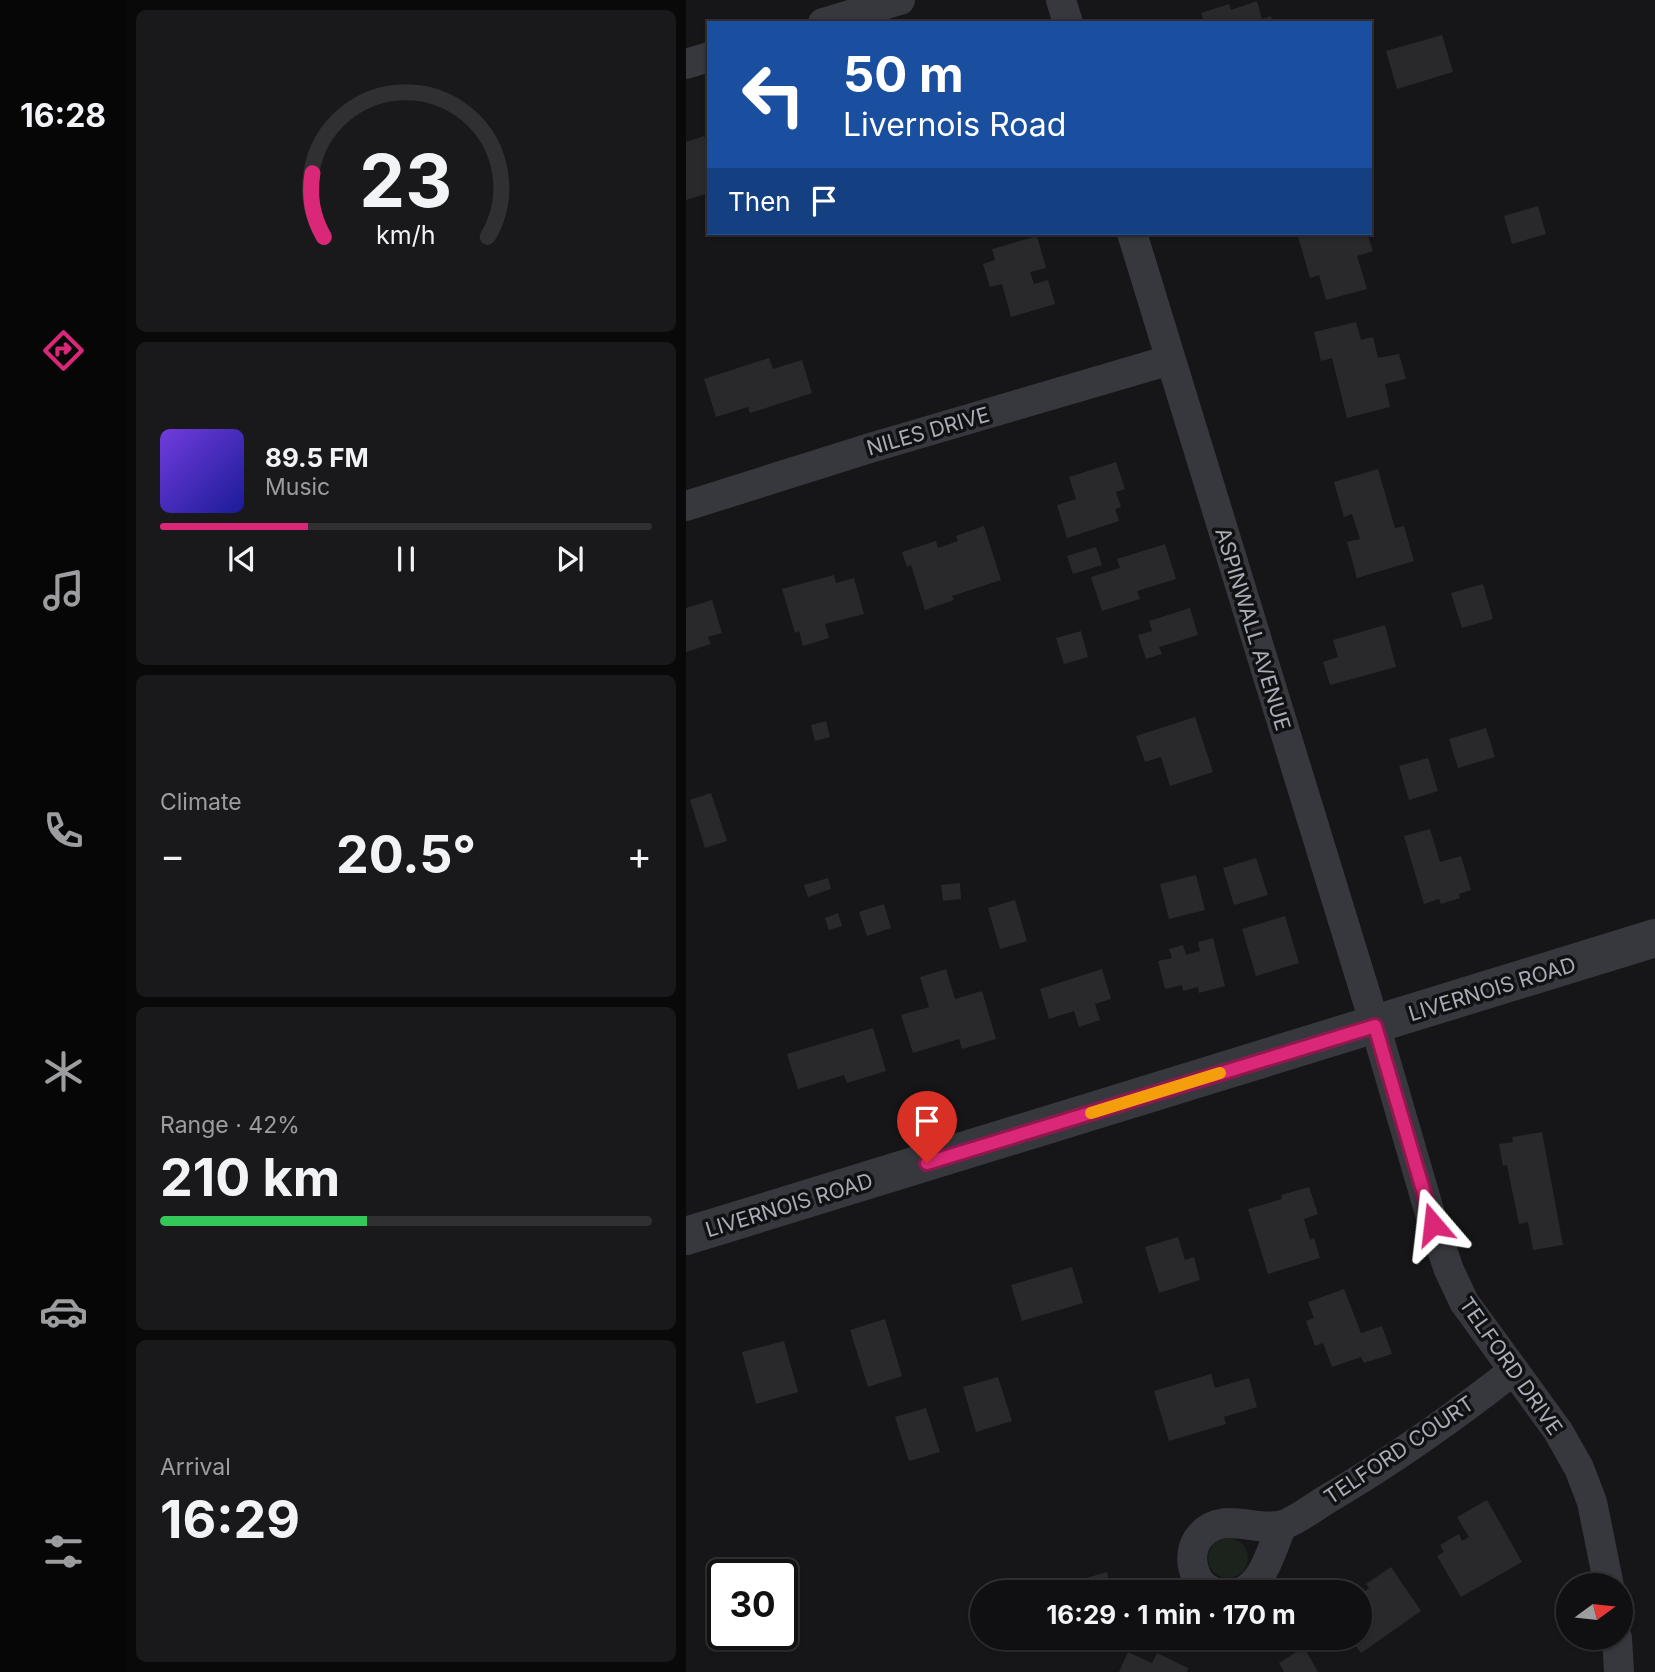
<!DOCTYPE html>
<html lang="en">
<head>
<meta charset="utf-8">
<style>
  body { margin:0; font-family:Inter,sans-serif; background:#19191b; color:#f1f3f6; height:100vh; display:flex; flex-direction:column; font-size:26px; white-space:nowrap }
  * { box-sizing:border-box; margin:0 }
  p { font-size:23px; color:#9c9d9f }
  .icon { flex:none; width:38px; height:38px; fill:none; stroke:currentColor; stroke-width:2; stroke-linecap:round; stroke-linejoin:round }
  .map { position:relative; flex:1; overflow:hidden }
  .sheet { display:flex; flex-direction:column; gap:10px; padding:10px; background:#09090a; width:560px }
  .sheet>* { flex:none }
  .hud { position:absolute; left:21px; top:21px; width:665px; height:214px; border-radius:0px; box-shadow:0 2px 5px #0004,0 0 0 2px #303032; background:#1a4fa0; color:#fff; overflow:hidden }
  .needle { width:46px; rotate:75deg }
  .controls { position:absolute; left:870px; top:1573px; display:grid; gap:14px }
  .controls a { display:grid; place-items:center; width:77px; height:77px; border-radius:50%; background:#101012; box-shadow:0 2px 5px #0004,0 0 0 2px #303032; font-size:35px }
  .speed { position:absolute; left:21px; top:1559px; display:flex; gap:14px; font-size:35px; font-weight:700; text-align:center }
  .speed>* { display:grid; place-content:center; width:91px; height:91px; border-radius:50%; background:#101012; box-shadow:0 2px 5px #0004,0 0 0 2px #303032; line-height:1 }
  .speed .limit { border:4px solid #111; border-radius:10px; background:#fff; color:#111 }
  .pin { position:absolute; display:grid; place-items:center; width:60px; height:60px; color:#fff; margin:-72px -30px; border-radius:50% 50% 50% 0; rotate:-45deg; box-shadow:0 0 7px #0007 }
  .pin .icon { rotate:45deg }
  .me { position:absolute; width:77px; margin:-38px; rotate:343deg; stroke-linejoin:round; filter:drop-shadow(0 0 5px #0008) }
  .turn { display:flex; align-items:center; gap:24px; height:147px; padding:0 21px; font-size:32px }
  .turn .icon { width:91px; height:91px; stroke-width:2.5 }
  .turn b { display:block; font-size:49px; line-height:60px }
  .then { display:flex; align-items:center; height:66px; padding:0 21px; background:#0003; gap:14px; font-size:26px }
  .big { font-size:52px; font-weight:700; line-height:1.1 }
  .sheet .card { flex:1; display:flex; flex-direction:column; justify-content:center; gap:10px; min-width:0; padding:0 24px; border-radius:10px; background:#19191b }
  .sheet .dial { align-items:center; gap:0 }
  .dial svg { height:182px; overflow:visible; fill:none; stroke:#303032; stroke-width:7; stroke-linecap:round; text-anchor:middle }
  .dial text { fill:#f1f3f6; stroke:none }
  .song { display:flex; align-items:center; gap:21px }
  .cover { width:84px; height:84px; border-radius:10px; background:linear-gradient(135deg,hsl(260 70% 55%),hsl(240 70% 35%)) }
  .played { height:7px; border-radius:4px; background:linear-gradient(90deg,#db2777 30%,#303032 30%) }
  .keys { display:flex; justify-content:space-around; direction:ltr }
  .heat { display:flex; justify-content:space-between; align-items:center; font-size:38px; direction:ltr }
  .charge { height:10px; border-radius:5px; background:linear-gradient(90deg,#34c759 42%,#303032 0) }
  .trip { position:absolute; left:284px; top:1580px; width:402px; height:70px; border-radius:35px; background:#101012; box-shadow:0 2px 5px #0004,0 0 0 2px #303032; font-weight:700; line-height:70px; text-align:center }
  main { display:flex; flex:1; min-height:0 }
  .dock { display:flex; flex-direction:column; width:126px; justify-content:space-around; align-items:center; background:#060607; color:#9c9d9f }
  .dock .icon { width:49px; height:49px }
  .dock .selected { color:#db2777 }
  .dock b { font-size:32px; color:#f1f3f6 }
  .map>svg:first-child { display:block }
</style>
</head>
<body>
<main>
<nav class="dock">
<b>16:28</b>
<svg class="icon selected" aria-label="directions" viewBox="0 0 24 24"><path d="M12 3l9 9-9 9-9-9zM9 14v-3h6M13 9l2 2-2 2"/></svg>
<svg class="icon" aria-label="music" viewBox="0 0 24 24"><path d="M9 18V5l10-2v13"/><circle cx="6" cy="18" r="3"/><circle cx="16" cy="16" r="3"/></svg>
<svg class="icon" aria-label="phone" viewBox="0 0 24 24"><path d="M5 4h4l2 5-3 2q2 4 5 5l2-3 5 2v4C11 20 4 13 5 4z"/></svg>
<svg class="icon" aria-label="climate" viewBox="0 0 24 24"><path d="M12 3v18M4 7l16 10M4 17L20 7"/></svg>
<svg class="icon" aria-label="car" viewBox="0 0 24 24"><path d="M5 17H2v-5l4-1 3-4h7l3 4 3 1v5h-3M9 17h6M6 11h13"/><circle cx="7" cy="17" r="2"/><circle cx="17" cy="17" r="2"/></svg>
<svg class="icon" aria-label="filters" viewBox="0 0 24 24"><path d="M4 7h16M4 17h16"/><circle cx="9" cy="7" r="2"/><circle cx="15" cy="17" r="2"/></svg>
</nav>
<section class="sheet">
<div class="card dial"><svg viewBox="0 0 100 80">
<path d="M14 69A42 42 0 1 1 86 69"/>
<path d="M14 69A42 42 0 0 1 9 41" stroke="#db2777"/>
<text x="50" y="56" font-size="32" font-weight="700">23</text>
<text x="50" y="72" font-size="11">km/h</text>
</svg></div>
<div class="card">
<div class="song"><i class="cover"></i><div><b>89.5 FM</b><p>Music</p></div></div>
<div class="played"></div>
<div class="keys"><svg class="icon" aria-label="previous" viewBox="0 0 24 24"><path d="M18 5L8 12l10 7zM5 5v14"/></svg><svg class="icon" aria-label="pause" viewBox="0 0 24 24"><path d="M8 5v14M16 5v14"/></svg><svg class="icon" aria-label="next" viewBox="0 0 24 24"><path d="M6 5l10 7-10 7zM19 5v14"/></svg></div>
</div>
<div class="card"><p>Climate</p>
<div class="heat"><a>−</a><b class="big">20.5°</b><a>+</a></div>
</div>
<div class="card"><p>Range · 42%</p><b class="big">210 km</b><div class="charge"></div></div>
<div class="card"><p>Arrival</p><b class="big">16:29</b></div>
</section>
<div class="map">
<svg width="969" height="1672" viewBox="0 0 969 1672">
  <rect width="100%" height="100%" fill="#161618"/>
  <path fill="#1c231d" d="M522 1558a20 20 0 1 1 40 0a20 20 0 1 1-40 0Z"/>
  <path fill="#29292c" d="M 571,1 L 576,19 L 585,16 L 587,23 L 518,23 L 515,13 L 543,4 L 545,10 Z
    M 756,35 L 767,72 L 711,89 L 700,51 Z
    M 18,136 L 23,148 L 23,193 L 0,200 L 0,142 Z
    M 852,206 L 860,234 L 826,244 L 818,216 Z
    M 611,233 L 681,233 L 687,251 L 671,256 L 681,289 L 640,300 L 633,275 L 624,278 Z
    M 351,236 L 360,268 L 344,272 L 348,284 L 362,280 L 369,304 L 325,317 L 316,284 L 304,287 L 297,264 L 309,260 L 306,249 Z
    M 670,322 L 675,340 L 687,337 L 692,358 L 713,354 L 720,379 L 699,384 L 704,407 L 661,418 L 646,358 L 635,361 L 628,332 Z
    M 83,358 L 87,369 L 116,360 L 126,393 L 64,413 L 62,407 L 30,417 L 18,379 Z
    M 430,462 L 439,489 L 430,492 L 435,507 L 429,509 L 433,521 L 381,538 L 371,505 L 390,499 L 383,477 Z
    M 692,469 L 709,528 L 718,526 L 728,561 L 671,578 L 661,542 L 674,539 L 666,514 L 658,517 L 648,482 Z
    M 298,526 L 315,580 L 266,596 L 268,600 L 239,610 L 225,565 L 221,567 L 216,552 L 250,541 L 252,548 L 272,541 L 270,536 Z
    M 479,544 L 490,579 L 451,591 L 454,599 L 416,611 L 405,577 L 434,568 L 431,559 Z
    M 410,547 L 416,565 L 387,574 L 381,556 Z
    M 148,575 L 150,583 L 168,578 L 178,614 L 139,624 L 143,638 L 117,646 L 113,631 L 109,633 L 96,589 Z
    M 797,584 L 807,619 L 776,628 L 765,593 Z
    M 26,600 L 36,633 L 22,637 L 25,644 L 0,652 L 0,608 Z
    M 504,608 L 512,635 L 473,647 L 476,654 L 460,659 L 452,635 L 466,631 L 463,621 Z
    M 699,625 L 710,667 L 644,685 L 637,662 L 652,657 L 647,640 Z
    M 395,631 L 402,657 L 378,664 L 370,638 Z
    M 509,717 L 527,772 L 484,786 L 475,757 L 459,762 L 450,736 Z
    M 140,721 L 144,737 L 129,741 L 125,725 Z
    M 800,728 L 809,757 L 772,768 L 763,739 Z
    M 742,758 L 752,791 L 723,800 L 713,766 Z
    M 25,793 L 41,841 L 19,848 L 4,800 Z
    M 744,829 L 754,862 L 775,856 L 785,890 L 773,894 L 774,898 L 755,904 L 753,899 L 738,904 L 718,836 Z
    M 570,858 L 582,895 L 548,905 L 537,868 Z
    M 510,875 L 519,910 L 483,919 L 474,884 Z
    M 142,878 L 145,889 L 122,897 L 118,885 Z
    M 274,883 L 275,899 L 257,901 L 255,885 Z
    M 329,900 L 341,941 L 314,949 L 302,908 Z
    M 198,904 L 205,928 L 181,936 L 173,912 Z
    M 152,913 L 156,926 L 143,930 L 139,918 Z
    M 599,916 L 613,963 L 570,976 L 556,929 Z
    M 527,938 L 539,986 L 513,993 L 512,987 L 497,991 L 496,985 L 479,989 L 472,961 L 486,958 L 483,949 L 497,945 L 500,955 L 514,951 L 512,942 Z
    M 260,969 L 269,999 L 296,991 L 310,1039 L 276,1049 L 273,1039 L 227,1053 L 215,1015 L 243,1007 L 234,977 Z
    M 416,969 L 425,999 L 409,1004 L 414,1020 L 393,1027 L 388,1011 L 363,1019 L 354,989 Z
    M 187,1028 L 200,1071 L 161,1083 L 158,1075 L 112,1089 L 101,1054 Z
    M 856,1132 L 877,1245 L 847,1250 L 842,1222 L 833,1224 L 821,1165 L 817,1166 L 813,1144 L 827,1142 L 826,1137 Z
    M 623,1187 L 632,1214 L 618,1219 L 624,1240 L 628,1238 L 634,1258 L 582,1274 L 562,1209 L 596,1199 L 595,1195 Z
    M 492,1237 L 499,1260 L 508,1257 L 514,1280 L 473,1293 L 459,1247 Z
    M 386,1267 L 397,1303 L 336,1321 L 325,1285 Z
    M 658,1289 L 675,1333 L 696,1326 L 706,1354 L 678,1363 L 675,1357 L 646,1367 L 637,1343 L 629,1346 L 620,1321 L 628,1318 L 622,1302 Z
    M 199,1319 L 216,1376 L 182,1387 L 164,1330 Z
    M 98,1341 L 112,1392 L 70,1404 L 56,1352 Z
    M 525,1374 L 529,1388 L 563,1378 L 571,1407 L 538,1417 L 540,1424 L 483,1441 L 468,1391 Z
    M 312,1377 L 326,1421 L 290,1432 L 277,1387 Z
    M 240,1408 L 254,1452 L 223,1461 L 209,1417 Z
    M 801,1500 L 836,1562 L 775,1597 L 751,1556 L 758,1552 L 754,1545 L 773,1534 L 776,1541 L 783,1537 L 771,1517 Z
    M 705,1567 L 735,1611 L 675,1653 L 664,1638 L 674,1638 L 674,1595 L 683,1588 L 680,1584 Z
    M 421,1572 L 426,1592 L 359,1592 L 358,1590 Z
    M 371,1638 L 417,1638 L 417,1639 L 375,1651 Z
    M 618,1647 L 632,1672 L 598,1672 L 593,1663 Z
    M 442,1652 L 466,1663 L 471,1653 L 502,1668 L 501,1672 L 433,1672 Z"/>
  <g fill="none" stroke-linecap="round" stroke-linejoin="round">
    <path stroke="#37383d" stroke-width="30" d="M 375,0 L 382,23
      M 137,23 L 214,0
      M 0,64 L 23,57
      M 446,233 L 689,1025 L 747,1224 L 763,1270 L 778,1302 L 872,1431 L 893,1468 L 906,1502 L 923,1586
      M 0,506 L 184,448 L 484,360
      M 528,1592 C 506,1585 499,1552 515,1535 C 537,1510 570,1533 597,1525 C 612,1520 629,1506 643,1498 C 708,1460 768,1417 827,1371
      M 556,1592 C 579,1581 586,1548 596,1525
      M 931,1638 L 933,1672"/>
    <path stroke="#37383d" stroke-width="38" d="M 0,1236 L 969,938"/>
  </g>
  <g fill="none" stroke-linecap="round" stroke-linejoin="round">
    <g stroke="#8e194d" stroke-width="18">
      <path id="route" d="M 241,1163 L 689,1026 L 747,1224"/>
    </g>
    <use href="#route" stroke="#db2777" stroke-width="12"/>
    <path stroke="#f59e0b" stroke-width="12" d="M 405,1113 L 534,1073"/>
  </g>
  <g text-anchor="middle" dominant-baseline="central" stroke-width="7" stroke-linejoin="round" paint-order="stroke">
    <g font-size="21" fill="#a8adb8" stroke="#111113">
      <text transform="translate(242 431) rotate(-16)">NILES DRIVE</text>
      <text transform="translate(567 629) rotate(73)">ASPINWALL AVENUE</text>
      <text transform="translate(806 989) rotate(-17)">LIVERNOIS ROAD</text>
      <text transform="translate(103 1205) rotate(-17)">LIVERNOIS ROAD</text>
      <text transform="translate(825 1366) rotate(55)">TELFORD DRIVE</text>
      <text transform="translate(713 1450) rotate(-34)">TELFORD COURT</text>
    </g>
  </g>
</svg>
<div class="controls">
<a><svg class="needle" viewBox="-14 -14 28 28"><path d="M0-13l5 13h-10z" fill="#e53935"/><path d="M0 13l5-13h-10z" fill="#9c9d9f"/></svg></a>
</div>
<div class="speed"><div class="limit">30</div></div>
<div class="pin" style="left:241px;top:1163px;background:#d93025"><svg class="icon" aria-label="arrive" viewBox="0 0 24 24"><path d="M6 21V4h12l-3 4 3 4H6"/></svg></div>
<svg class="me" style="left:747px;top:1224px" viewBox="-20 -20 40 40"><path d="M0-17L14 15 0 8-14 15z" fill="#db2777" stroke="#fff" stroke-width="4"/></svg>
<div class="trip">16:29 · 1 min · 170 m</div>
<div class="hud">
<div class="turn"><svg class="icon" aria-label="left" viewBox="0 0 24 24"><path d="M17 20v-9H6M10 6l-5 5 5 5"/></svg><div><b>50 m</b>Livernois Road</div></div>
<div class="then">Then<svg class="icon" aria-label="arrive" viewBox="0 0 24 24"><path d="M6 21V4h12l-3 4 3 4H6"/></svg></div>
</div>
</div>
</main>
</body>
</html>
